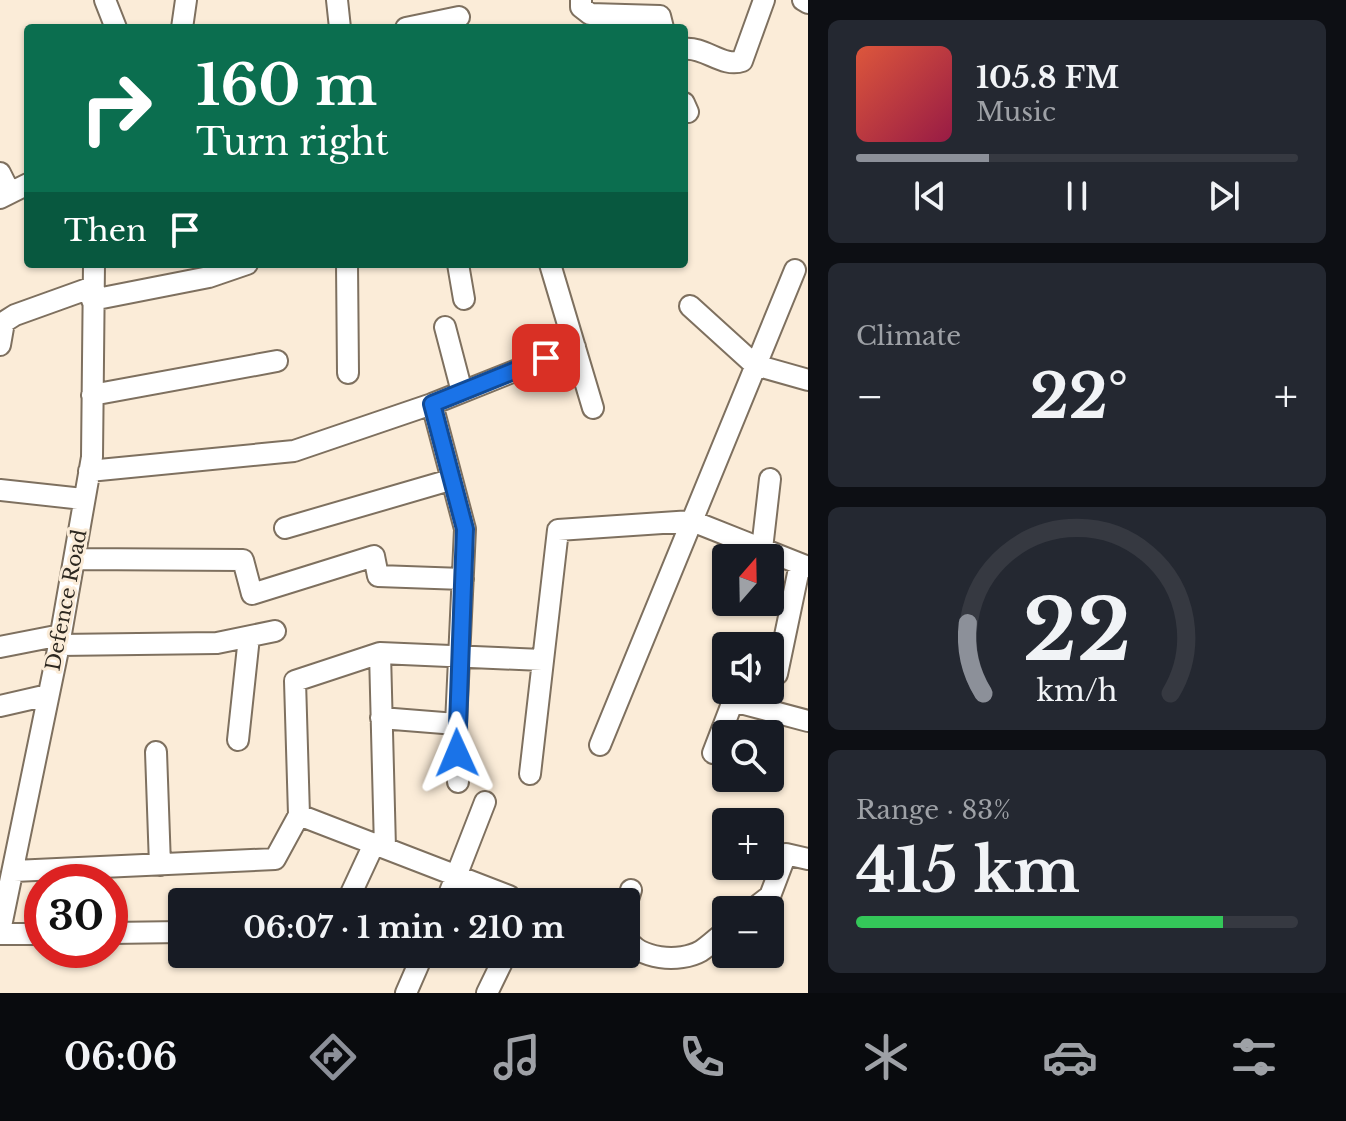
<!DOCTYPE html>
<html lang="en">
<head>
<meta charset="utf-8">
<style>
  body { margin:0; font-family:"Libre Baskerville",serif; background:#242831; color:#f1f3f6; height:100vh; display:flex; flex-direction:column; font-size:30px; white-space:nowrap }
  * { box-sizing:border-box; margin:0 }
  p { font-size:26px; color:#9ea1a6 }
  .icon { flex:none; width:44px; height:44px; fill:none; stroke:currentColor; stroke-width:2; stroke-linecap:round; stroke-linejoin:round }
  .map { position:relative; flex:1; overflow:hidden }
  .sheet { display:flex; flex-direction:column; gap:20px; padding:20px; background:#0d0f14; width:538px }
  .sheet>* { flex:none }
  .guide { position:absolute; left:24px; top:24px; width:664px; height:244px; border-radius:8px; box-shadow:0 2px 6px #0004; background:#0b6e4f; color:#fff; overflow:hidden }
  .needle { width:52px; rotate:20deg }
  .fabs { position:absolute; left:712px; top:544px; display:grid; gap:16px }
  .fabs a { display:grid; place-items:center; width:72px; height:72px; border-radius:8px; background:#171b24; box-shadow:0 2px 6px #0004; font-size:40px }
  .speed { position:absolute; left:24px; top:864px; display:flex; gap:16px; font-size:40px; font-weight:700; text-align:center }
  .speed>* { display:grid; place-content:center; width:104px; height:104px; border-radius:50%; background:#171b24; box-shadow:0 2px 6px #0004; line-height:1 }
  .speed .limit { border:12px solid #d22; background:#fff; color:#111 }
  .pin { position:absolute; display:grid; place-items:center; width:68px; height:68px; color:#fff; margin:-34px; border-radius:16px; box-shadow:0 4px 12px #0006 }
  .me { position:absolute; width:88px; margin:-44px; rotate:359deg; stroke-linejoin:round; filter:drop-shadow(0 0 6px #0008) }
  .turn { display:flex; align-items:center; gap:28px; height:168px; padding:0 40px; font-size:36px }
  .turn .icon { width:104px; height:104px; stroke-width:2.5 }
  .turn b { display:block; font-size:56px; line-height:68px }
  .then { display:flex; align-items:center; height:76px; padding:0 40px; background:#0003; gap:16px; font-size:30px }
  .big { font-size:60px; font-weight:700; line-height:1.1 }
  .sheet .tile { flex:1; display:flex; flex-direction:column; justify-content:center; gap:12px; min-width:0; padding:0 28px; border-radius:12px; background:#242831 }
  .sheet .dial { align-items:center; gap:0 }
  .dial svg { height:208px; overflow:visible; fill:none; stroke:#363941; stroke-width:7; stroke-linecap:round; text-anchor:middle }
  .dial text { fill:#f1f3f6; stroke:none }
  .song { display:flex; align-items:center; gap:24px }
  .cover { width:96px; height:96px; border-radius:12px; background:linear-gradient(135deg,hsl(10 70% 55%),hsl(340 70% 35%)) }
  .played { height:8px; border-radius:4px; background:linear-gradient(90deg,#8c9099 30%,#363941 30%) }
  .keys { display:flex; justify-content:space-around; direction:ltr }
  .heat { display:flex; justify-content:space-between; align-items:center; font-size:44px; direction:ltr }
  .charge { height:12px; border-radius:6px; background:linear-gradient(90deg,#34c759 83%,#363941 0) }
  .trip { position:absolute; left:168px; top:888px; width:472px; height:80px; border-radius:8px; background:#171b24; box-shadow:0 2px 6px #0004; font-weight:700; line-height:80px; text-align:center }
  .tabs { display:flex; height:128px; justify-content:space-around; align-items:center; background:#090b0e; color:#9ea1a6 }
  .tabs .icon { width:56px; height:56px }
  .tabs .active { color:#8c9099 }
  .tabs b { font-size:36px; color:#f1f3f6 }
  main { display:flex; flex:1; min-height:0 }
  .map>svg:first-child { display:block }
</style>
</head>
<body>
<main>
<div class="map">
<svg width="808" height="993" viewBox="0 0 808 993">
  <rect width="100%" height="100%" fill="#fbecd8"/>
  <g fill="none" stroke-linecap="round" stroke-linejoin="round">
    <g stroke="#7e705f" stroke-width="24">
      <path id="minor" d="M 105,0 L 116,28
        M 337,0 L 340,28
        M 581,0 L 581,7 L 590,14 L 660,16 L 663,28
        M 803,0 L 808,3
        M 182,28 L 186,0
        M 406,28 L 459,17
        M 684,49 C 704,46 723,68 742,61 L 764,0
        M 684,103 L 688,112
        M 0,173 L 10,193
        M 0,198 L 28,184
        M 347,264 L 348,373
        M 458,264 L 464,299
        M 550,264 L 593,408
        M 92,300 L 209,277 L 247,264
        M 690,306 L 755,365 L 808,380
        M 445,327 L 462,392
        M 0,345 L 4,322 L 15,315 L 93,287
        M 92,395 L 277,361
        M 432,404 L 465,529 L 456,724 L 458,782
        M 89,471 L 294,451 L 432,404 L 575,347
        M 0,490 L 83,499
        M 285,528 L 450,480
        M 762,549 L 770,479
        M 75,559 L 243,560 L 252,594 L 374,556 L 378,576 L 463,579
        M 59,645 L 217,643 L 275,631
        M 0,647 L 61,635
        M 380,653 L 385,848
        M 777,674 L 800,564
        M 0,706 L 48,695
        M 381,718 L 456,724
        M 238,740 L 249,637
        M 600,745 L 795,270
        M 156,752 L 160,865
        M 713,753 L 733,701 L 808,721
        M 530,774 L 558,530 L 692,521 L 808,567
        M 299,815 L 509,896 L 509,902
        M 14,871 L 275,859 L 299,815 L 295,681 L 380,653 L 542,660
        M 347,902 L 374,844
        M 446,902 L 485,802
        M 626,906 L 631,890
        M 752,910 L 770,896 L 786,854 L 808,859
        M 0,931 L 59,645 L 92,457 L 94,264
        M 110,933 L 182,932
        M 0,934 L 42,934
        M 626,937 C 638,960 680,963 701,951 C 710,945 718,937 726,931
        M 406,993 L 423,954
        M 487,993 L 506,954"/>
    </g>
    <use href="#minor" stroke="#fff" stroke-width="20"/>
  </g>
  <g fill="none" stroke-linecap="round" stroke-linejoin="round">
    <g stroke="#114b97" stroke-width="20">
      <path id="route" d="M 457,753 L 465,529 L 432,404 L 546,358"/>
    </g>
    <use href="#route" stroke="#1a73e8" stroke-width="14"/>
  </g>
  <g text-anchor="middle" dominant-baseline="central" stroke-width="6" stroke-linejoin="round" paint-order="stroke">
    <g font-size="20" fill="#2d2820" stroke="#fbecd8">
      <text transform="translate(66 600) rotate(-79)">Defence Road</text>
    </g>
  </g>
</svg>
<div class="fabs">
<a><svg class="needle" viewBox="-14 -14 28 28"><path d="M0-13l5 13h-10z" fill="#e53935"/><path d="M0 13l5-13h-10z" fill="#9ea1a6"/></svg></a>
<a><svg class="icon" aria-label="sound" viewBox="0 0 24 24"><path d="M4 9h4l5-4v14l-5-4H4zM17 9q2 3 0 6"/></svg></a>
<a><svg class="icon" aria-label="search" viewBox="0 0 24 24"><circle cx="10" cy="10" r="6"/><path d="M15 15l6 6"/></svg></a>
<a>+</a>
<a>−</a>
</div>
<div class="speed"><div class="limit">30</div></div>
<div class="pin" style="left:546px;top:358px;background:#d93025"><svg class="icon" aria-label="arrive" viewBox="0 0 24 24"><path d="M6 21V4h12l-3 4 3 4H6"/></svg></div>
<svg class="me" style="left:457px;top:753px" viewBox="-20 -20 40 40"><path d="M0-17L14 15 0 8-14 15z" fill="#1a73e8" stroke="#fff" stroke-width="4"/></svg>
<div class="trip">06:07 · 1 min · 210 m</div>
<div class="guide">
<div class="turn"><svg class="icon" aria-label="right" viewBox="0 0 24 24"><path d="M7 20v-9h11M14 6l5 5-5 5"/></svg><div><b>160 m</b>Turn right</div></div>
<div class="then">Then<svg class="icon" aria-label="arrive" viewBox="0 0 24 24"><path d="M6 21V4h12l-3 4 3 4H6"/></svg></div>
</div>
</div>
<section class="sheet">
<div class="tile">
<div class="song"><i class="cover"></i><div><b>105.8 FM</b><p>Music</p></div></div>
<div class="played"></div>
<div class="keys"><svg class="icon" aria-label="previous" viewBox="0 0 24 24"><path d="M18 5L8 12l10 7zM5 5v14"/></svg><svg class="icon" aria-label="pause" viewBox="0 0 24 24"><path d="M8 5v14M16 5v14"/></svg><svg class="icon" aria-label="next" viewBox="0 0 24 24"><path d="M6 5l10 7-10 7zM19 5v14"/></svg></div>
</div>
<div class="tile"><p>Climate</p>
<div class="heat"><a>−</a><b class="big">22°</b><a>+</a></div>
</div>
<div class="tile dial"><svg viewBox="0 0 100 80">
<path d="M14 69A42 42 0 1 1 86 69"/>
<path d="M14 69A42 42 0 0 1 8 42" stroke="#8c9099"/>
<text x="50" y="56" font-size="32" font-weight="700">22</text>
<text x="50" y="72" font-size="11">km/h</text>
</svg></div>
<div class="tile"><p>Range · 83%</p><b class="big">415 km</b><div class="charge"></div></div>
</section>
</main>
<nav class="tabs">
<b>06:06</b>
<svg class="icon active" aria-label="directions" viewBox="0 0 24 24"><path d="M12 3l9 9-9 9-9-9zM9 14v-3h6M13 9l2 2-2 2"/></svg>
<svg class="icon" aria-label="music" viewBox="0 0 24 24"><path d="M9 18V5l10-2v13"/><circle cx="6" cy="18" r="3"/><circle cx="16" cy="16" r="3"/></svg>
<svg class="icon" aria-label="phone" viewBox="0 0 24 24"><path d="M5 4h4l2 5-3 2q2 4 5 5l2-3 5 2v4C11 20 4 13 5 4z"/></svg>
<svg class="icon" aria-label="climate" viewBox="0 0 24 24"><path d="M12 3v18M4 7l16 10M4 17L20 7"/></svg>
<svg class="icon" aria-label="car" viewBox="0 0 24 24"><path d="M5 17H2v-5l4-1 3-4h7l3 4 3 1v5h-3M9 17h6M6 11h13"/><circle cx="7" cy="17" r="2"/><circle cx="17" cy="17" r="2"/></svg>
<svg class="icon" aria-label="filters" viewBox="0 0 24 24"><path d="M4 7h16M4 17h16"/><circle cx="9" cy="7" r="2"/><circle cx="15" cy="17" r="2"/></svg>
</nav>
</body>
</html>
